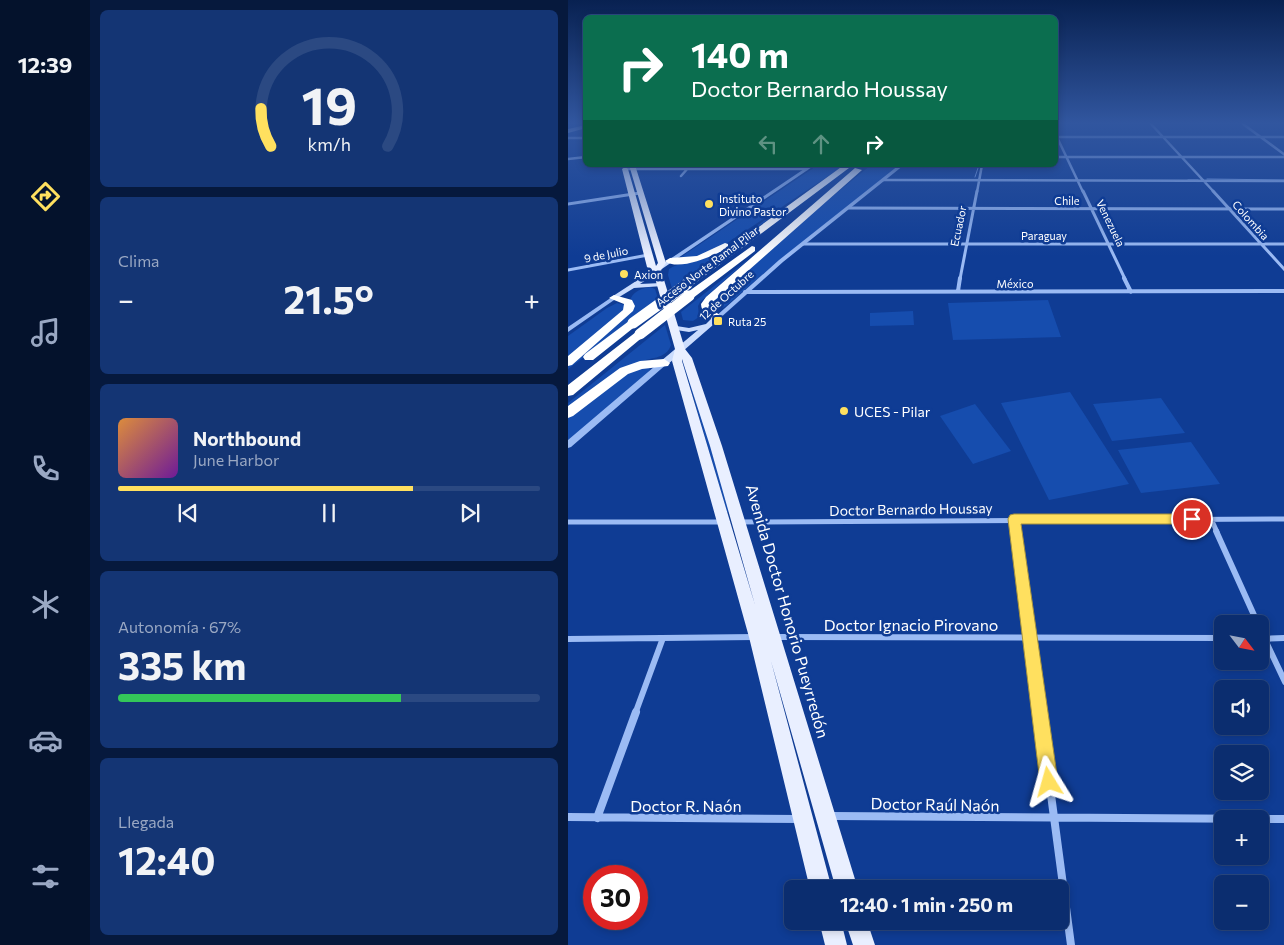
<!DOCTYPE html>
<html lang="es">
<head>
<meta charset="utf-8">
<style>
  body { margin:0; font-family:Commissioner,sans-serif; background:#143574; color:#f1f3f6; height:100vh; display:flex; flex-direction:column; font-size:19px; white-space:nowrap }
  * { box-sizing:border-box; margin:0 }
  p { font-size:16px; color:#9aa8c3 }
  .icon { flex:none; width:28px; height:28px; fill:none; stroke:currentColor; stroke-width:2; stroke-linecap:round; stroke-linejoin:round }
  .map { position:relative; flex:1; overflow:hidden }
  .panel { display:flex; flex-direction:column; gap:10px; padding:10px; background:#06193d; width:478px }
  .panel>* { flex:none }
  .hud { position:absolute; left:15px; top:15px; width:475px; height:152px; border-radius:8px; box-shadow:0 2px 8px #0003,0 0 0 1px #2b4982; background:#0b6e4f; color:#fff; overflow:hidden }
  .needle { width:32px; rotate:122deg }
  .buttons { position:absolute; left:646px; top:615px; display:grid; gap:10px }
  .buttons a { display:grid; place-items:center; width:55px; height:55px; border-radius:8px; background:#0b2d6f; box-shadow:0 2px 8px #0003,0 0 0 1px #2b4982; font-size:25px }
  .speed { position:absolute; left:15px; top:865px; display:flex; gap:10px; font-size:25px; font-weight:700; text-align:center }
  .speed>* { display:grid; place-content:center; width:65px; height:65px; border-radius:50%; background:#0b2d6f; box-shadow:0 2px 8px #0003,0 0 0 1px #2b4982; line-height:1 }
  .speed .limit { border:8px solid #d22; background:#fff; color:#111 }
  .pin { position:absolute; display:grid; place-items:center; width:42px; height:42px; color:#fff; margin:-21px; border:2px solid #fff; border-radius:50%; box-shadow:0 1px 5px #0007 }
  .me { position:absolute; width:55px; margin:-28px; rotate:352deg; stroke-linejoin:round; filter:drop-shadow(0 0 4px #0008) }
  .turn { display:flex; align-items:center; gap:18px; height:105px; padding:0 25px; font-size:22px }
  .turn .icon { width:65px; height:65px; stroke-width:2.5 }
  .turn b { display:block; font-size:35px; line-height:42px }
  .lanes { display:flex; align-items:center; height:48px; padding:0 25px; background:#0003; justify-content:center; gap:25px; direction:ltr }
  .lanes .off { opacity:.35 }
  .big { font-size:38px; font-weight:700; line-height:1.1 }
  .panel .card { flex:1; display:flex; flex-direction:column; justify-content:center; gap:8px; min-width:0; padding:0 18px; border-radius:8px; background:#143574 }
  .panel .dial { align-items:center; gap:0 }
  .dial svg { height:130px; overflow:visible; fill:none; stroke:#2b4982; stroke-width:7; stroke-linecap:round; text-anchor:middle }
  .dial text { fill:#f1f3f6; stroke:none }
  .song { display:flex; align-items:center; gap:15px }
  .cover { width:60px; height:60px; border-radius:8px; background:linear-gradient(135deg,hsl(30 70% 55%),hsl(280 70% 35%)) }
  .played { height:5px; border-radius:2px; background:linear-gradient(90deg,#ffe05f 70%,#2b4982 70%) }
  .keys { display:flex; justify-content:space-around; direction:ltr }
  .heat { display:flex; justify-content:space-between; align-items:center; font-size:28px; direction:ltr }
  .charge { height:8px; border-radius:4px; background:linear-gradient(90deg,#34c759 67%,#2b4982 0) }
  .trip { position:absolute; left:216px; top:880px; width:285px; height:50px; border-radius:8px; background:#0b2d6f; box-shadow:0 2px 8px #0003,0 0 0 1px #2b4982; font-weight:700; line-height:50px; text-align:center }
  main { display:flex; flex:1; min-height:0 }
  .tab-bar { display:flex; flex-direction:column; width:90px; justify-content:space-around; align-items:center; background:#04122c; color:#9aa8c3 }
  .tab-bar .icon { width:35px; height:35px }
  .tab-bar .on { color:#ffe05f }
  .tab-bar b { font-size:22px; color:#f1f3f6 }
  .map>svg:first-child { display:block }
</style>
</head>
<body>
<main>
<nav class="tab-bar">
<b>12:39</b>
<svg class="icon on" aria-label="directions" viewBox="0 0 24 24"><path d="M12 3l9 9-9 9-9-9zM9 14v-3h6M13 9l2 2-2 2"/></svg>
<svg class="icon" aria-label="music" viewBox="0 0 24 24"><path d="M9 18V5l10-2v13"/><circle cx="6" cy="18" r="3"/><circle cx="16" cy="16" r="3"/></svg>
<svg class="icon" aria-label="phone" viewBox="0 0 24 24"><path d="M5 4h4l2 5-3 2q2 4 5 5l2-3 5 2v4C11 20 4 13 5 4z"/></svg>
<svg class="icon" aria-label="climate" viewBox="0 0 24 24"><path d="M12 3v18M4 7l16 10M4 17L20 7"/></svg>
<svg class="icon" aria-label="car" viewBox="0 0 24 24"><path d="M5 17H2v-5l4-1 3-4h7l3 4 3 1v5h-3M9 17h6M6 11h13"/><circle cx="7" cy="17" r="2"/><circle cx="17" cy="17" r="2"/></svg>
<svg class="icon" aria-label="filters" viewBox="0 0 24 24"><path d="M4 7h16M4 17h16"/><circle cx="9" cy="7" r="2"/><circle cx="15" cy="17" r="2"/></svg>
</nav>
<section class="panel">
<div class="card dial"><svg viewBox="0 0 100 80">
<path d="M14 69A42 42 0 1 1 86 69"/>
<path d="M14 69A42 42 0 0 1 8 46" stroke="#ffe05f"/>
<text x="50" y="56" font-size="32" font-weight="700">19</text>
<text x="50" y="72" font-size="11">km/h</text>
</svg></div>
<div class="card"><p>Clima</p>
<div class="heat"><a>−</a><b class="big">21.5°</b><a>+</a></div>
</div>
<div class="card">
<div class="song"><i class="cover"></i><div><b>Northbound</b><p>June Harbor</p></div></div>
<div class="played"></div>
<div class="keys"><svg class="icon" aria-label="previous" viewBox="0 0 24 24"><path d="M18 5L8 12l10 7zM5 5v14"/></svg><svg class="icon" aria-label="pause" viewBox="0 0 24 24"><path d="M8 5v14M16 5v14"/></svg><svg class="icon" aria-label="next" viewBox="0 0 24 24"><path d="M6 5l10 7-10 7zM19 5v14"/></svg></div>
</div>
<div class="card"><p>Autonomía · 67%</p><b class="big">335 km</b><div class="charge"></div></div>
<div class="card"><p>Llegada</p><b class="big">12:40</b></div>
</section>
<div class="map">
<svg width="717" height="945" viewBox="0 0 717 945">
  <rect width="100%" height="100%" fill="#0f3c94"/>
  <path fill="#164dae" d="M 250,165 L 277,165 L 153,247 L 132,257 L 113,257 Z
    M 303,165 L 332,165 L 215,257 L 159,305 L 155,308 L 145,308 L 143,304 L 145,300 L 234,221 Z
    M 197,220 L 199,220 L 105,292 L 100,275 L 101,269 C 111,262 123,264 135,259 C 158,250 177,234 197,220 Z
    M 183,257 L 132,302 L 130,306 L 131,317 L 125,321 L 115,320 L 113,312 Z
    M 82,287 L 87,289 L 91,302 L 0,369 L 0,365 L 64,305 L 63,298 C 66,291 75,288 82,287 Z
    M 480,300 L 493,337 L 385,340 L 380,303 Z
    M 49,303 L 57,305 L 57,309 L 0,359 L 0,336 L 39,308 Z
    M 345,311 L 346,325 L 302,326 L 302,313 Z
    M 97,325 L 103,345 C 98,360 81,357 69,363 C 48,373 21,396 0,410 L 0,403 Z
    M 115,362 L 117,362 L 162,512 L 159,512 Z
    M 69,368 L 81,368 L 82,370 L 80,373 L 0,442 L 0,417 L 47,380 Z
    M 502,392 L 561,484 L 481,500 L 433,403 Z
    M 593,398 L 617,433 L 544,441 L 525,404 Z
    M 407,404 L 443,451 L 405,464 L 372,416 Z
    M 623,442 L 652,484 L 573,493 L 550,450 Z"/>
  <g fill="none" stroke-linecap="round" stroke-linejoin="round">
    <path stroke="#8db4f8" stroke-width="1" d="M 407,177 L 411,165
      M 639,179 L 717,180
      M 620,180 L 630,180"/>
    <path stroke="#9bbbf4" stroke-width="2.5" d="M 583,124 L 646,192
      M 675,124 L 717,155
      M 488,135 L 515,192
      M 488,137 L 717,137
      M 0,138 L 18,138
      M 488,157 L 717,157
      M 0,159 L 18,157
      M 57,169 L 239,169
      M 113,176 L 121,167
      M 315,180 L 717,181
      M 409,192 L 414,165"/>
    <path stroke="#9bbbf4" stroke-width="3" d="M 515,191 L 557,279
      M 645,191 L 717,270
      M 0,204 L 72,193
      M 281,208 L 717,209
      M 235,244 L 717,244
      M 0,270 L 80,255
      M 392,279 L 409,191"/>
    <path stroke="#9bbbf4" stroke-width="4" d="M 556,278 L 563,292
      M 390,291 L 392,278
      M 177,292 L 717,291"/>
    <path stroke="#9bbbf4" stroke-width="5" d="M 446,519 L 448,532
      M 643,519 L 649,532
      M 0,522 L 154,522
      M 172,522 L 717,519"/>
    <path stroke="#9bbbf4" stroke-width="6" d="M 448,531 L 472,714
      M 648,531 L 690,624
      M 692,629 L 717,682
      M 208,637 L 655,638
      M 0,639 L 187,637
      M 692,639 L 717,638
      M 67,714 L 95,638"/>
    <path stroke="#9bbbf4" stroke-width="8" d="M 472,712 L 503,945
      M 263,816 L 717,819
      M 0,817 L 232,819
      M 29,818 L 68,712"/>
    <path fill="#9bbbf4" fill-rule="evenodd" d="M 242,165 L 247,165 L 104,262 L 99,261 Z
      M 331,165 L 336,165 L 215,262 L 151,319 L 147,319 L 147,317 L 211,260 Z
      M 44,297 L 49,298 L 0,332 L 0,327 Z
      M 93,361 L 99,361 L 100,363 L 3,447 L 0,448 L 0,440 Z"/>
    <path fill="#cbdcfd" fill-rule="evenodd" d="M 102,259 L 105,261 L 104,262 L 72,284 L 93,283 L 96,285 L 95,286 L 66,288 L 48,299 L 42,298 Z
      M 146,316 L 152,316 L 153,318 L 99,365 L 93,365 L 93,361 L 130,330 L 121,332 L 102,329 L 102,325 L 121,328 L 138,324 Z"/>
    <path fill="#e9efff" fill-rule="evenodd" d="M 18,125 L 18,128 L 0,133 L 0,129 Z
      M 61,165 L 67,165 L 98,263 L 93,270 L 117,349 L 124,358 L 154,446 L 290,889 L 268,889 L 203,661 L 264,889 L 242,889 L 181,637 L 104,361 L 107,349 L 85,271 L 79,267 L 54,169 L 57,167 L 60,169 L 88,266 L 90,263 ZM 114,359 L 142,446 L 187,605 L 114,361 Z
      M 251,921 L 273,921 L 279,945 L 257,945 Z
      M 277,921 L 299,921 L 307,945 L 285,945 Z"/>
    <path fill="#fff" fill-rule="evenodd" d="M 276,165 L 285,165 L 123,286 L 115,286 L 115,282 Z
      M 287,168 L 294,170 L 146,301 L 143,308 L 155,318 L 153,320 C 144,322 133,313 133,304 L 138,297 Z
      M 157,243 L 160,244 L 160,248 C 147,255 111,272 97,261 L 102,258 L 129,256 Z
      M 184,246 L 187,247 L 187,251 L 125,298 L 117,298 L 116,296 L 117,294 Z
      M 46,295 L 64,300 L 67,306 L 65,311 L 4,365 L 0,366 L 0,356 L 55,310 L 56,304 L 41,298 Z
      M 65,320 L 71,323 L 69,325 L 25,360 L 17,360 L 15,357 L 17,354 L 61,321 Z
      M 72,331 L 76,332 L 78,334 L 76,336 L 5,395 L 0,396 L 0,385 L 68,332 Z
      M 96,359 L 102,363 L 100,366 L 74,369 L 60,374 L 5,416 L 0,418 L 0,406 L 52,368 L 72,361 Z"/>
    <path stroke="#fff" stroke-width="11" d="M 65,323 L 119,284
      M 72,334 L 121,296"/>
  </g>
  <linearGradient id="sky" x2="0" y2="1"><stop stop-color="#082151"/><stop offset="0.48" stop-color="#31569f"/><stop offset="1" stop-color="#31569f" stop-opacity="0"/></linearGradient>
  <rect width="717" height="256" fill="url(#sky)"/>
  <path fill="#ffe05f" stroke="#a6923e" d="M 446,514 L 624,514 L 628,515 L 630,519 L 628,522 L 624,524 L 453,524 L 490,782 L 487,789 L 481,791 L 475,789 L 472,782 L 440,519 L 442,515 Z"/>
  <g fill="#ffe05f" stroke="#0f3c94" stroke-width="2">
    <circle cx="141" cy="204" r="5"/>
    <circle cx="56" cy="274" r="5"/>
    <rect x="145" y="316" width="10" height="10" rx="2.5"/>
    <circle cx="276" cy="411" r="5"/>
  </g>
  <g text-anchor="middle" dominant-baseline="central" stroke-width="5" stroke-linejoin="round" paint-order="stroke">
    <g font-size="11" fill="#fff" stroke="#0f3c94" text-anchor="start">
      <text x="151" y="198">Instituto<tspan x="151" dy="13">Divino Pastor</tspan></text>
      <text x="66" y="274">Axion</text>
      <text x="160" y="321">Ruta 25</text>
    </g>
    <g font-size="11" fill="#fff" stroke="#0f3c94">
      <text x="499" y="200">Chile</text>
      <text transform="translate(683 220) rotate(48)">Colombia</text>
      <text transform="translate(543 223) rotate(64)">Venezuela</text>
      <text transform="translate(390 226) rotate(-78)">Ecuador</text>
      <text x="476" y="235">Paraguay</text>
      <text transform="translate(38 254) rotate(-11)">9 de Julio</text>
      <text transform="translate(139 266) rotate(-37)">Acceso Norte Ramal Pilar</text>
      <text x="447" y="283">México</text>
      <text transform="translate(158 295) rotate(-42)">12 de Octubre</text>
    </g>
    <g font-size="14" fill="#fff" stroke="#0f3c94" text-anchor="start">
      <text x="286" y="411">UCES - Pilar</text>
    </g>
    <g font-size="14" fill="#fff" stroke="#0f3c94">
      <text transform="translate(343 509) rotate(-1)">Doctor Bernardo Houssay</text>
    </g>
    <g font-size="16" fill="#fff" stroke="#0f3c94">
      <text transform="translate(220 611) rotate(74)">Avenida Doctor Honorio Pueyrredón</text>
      <text x="343" y="624">Doctor Ignacio Pirovano</text>
      <text transform="translate(367 804) rotate(1)">Doctor Raúl Naón</text>
      <text x="118" y="805">Doctor R. Naón</text>
    </g>
  </g>
</svg>
<div class="buttons">
<a><svg class="needle" viewBox="-14 -14 28 28"><path d="M0-13l5 13h-10z" fill="#e53935"/><path d="M0 13l5-13h-10z" fill="#9aa8c3"/></svg></a>
<a><svg class="icon" aria-label="sound" viewBox="0 0 24 24"><path d="M4 9h4l5-4v14l-5-4H4zM17 9q2 3 0 6"/></svg></a>
<a><svg class="icon" aria-label="layers" viewBox="0 0 24 24"><path d="M12 4l9 5-9 5-9-5zM3 14l9 5 9-5"/></svg></a>
<a>+</a>
<a>−</a>
</div>
<div class="speed"><div class="limit">30</div></div>
<div class="pin" style="left:624px;top:519px;background:#d93025"><svg class="icon" aria-label="arrive" viewBox="0 0 24 24"><path d="M6 21V4h12l-3 4 3 4H6"/></svg></div>
<svg class="me" style="left:481px;top:782px" viewBox="-20 -20 40 40"><path d="M0-17L14 15 0 8-14 15z" fill="#ffe05f" stroke="#fff" stroke-width="4"/></svg>
<div class="trip">12:40 · 1 min · 250 m</div>
<div class="hud">
<div class="turn"><svg class="icon" aria-label="right" viewBox="0 0 24 24"><path d="M7 20v-9h11M14 6l5 5-5 5"/></svg><div><b>140 m</b>Doctor Bernardo Houssay</div></div>
<div class="lanes"><svg class="icon off" aria-label="left" viewBox="0 0 24 24"><path d="M17 20v-9H6M10 6l-5 5 5 5"/></svg><svg class="icon off" aria-label="ahead" viewBox="0 0 24 24"><path d="M12 20V5M6 11l6-6 6 6"/></svg><svg class="icon" aria-label="right" viewBox="0 0 24 24"><path d="M7 20v-9h11M14 6l5 5-5 5"/></svg></div>
</div>
</div>
</main>
</body>
</html>
